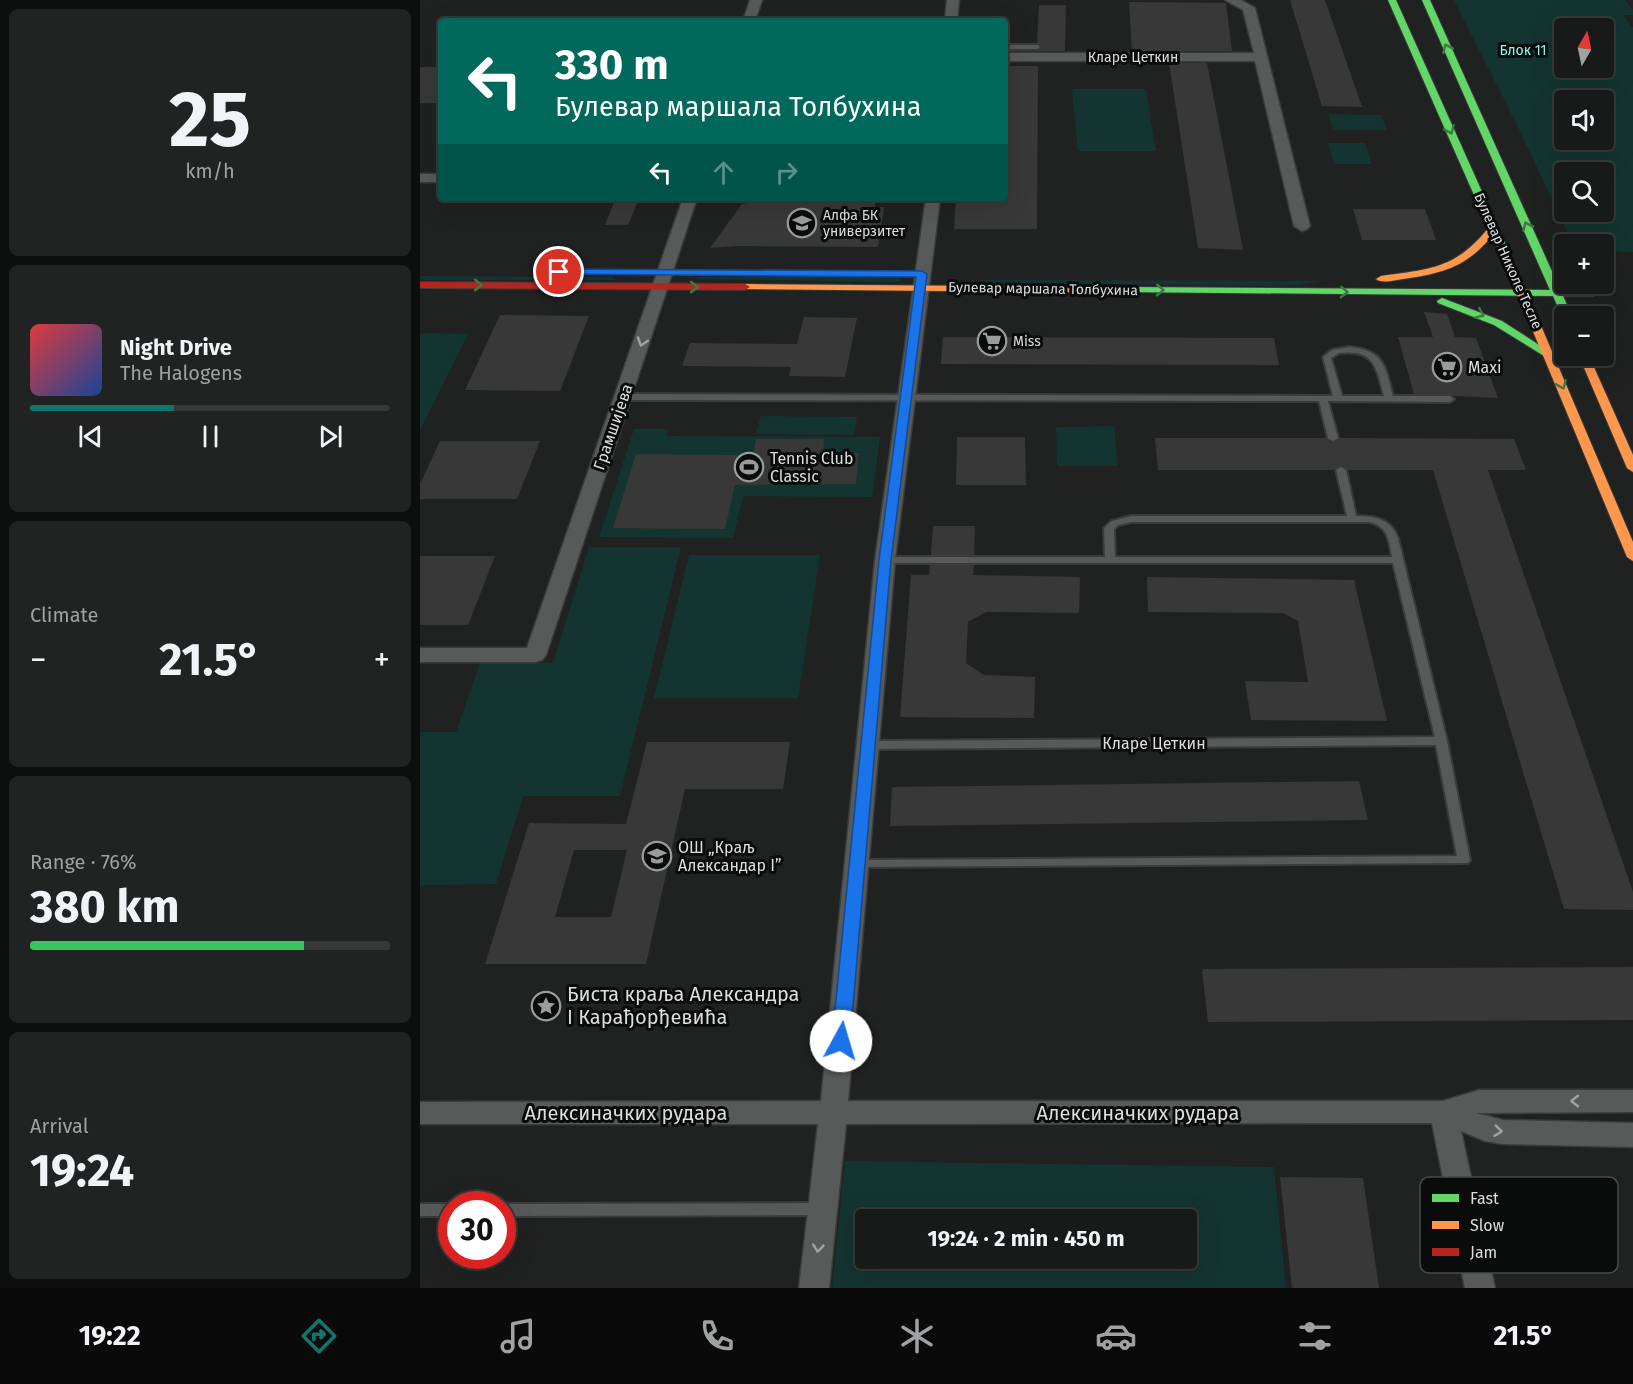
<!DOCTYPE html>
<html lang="en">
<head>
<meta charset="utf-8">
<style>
  body { margin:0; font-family:"Fira Sans",sans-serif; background:#212323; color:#f1f3f6; height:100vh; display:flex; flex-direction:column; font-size:22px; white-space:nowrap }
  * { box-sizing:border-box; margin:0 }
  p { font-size:20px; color:#9fa1a2 }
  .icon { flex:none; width:33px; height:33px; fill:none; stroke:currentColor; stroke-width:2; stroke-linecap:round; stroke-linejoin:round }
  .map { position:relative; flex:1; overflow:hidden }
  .sheet { display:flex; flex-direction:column; gap:9px; padding:9px; background:#0d0e0e; width:420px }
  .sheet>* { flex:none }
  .banner { position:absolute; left:18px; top:18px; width:570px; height:183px; border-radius:6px; box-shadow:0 6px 24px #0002,0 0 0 2px #363839; background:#00695c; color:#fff; overflow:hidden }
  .needle { width:39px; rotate:9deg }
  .controls { position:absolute; left:1134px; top:18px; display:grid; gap:12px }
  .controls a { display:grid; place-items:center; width:60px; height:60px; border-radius:6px; background:#181a1a; box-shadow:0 6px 24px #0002,0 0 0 2px #363839; font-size:30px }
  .speed { position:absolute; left:18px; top:1191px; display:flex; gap:12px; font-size:30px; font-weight:700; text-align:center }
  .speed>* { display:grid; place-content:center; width:78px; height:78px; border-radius:50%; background:#181a1a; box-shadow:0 6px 24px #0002,0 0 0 2px #363839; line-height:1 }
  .speed .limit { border:9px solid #d22; background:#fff; color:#111 }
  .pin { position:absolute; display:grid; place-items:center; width:51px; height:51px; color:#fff; margin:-26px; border:3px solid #fff; border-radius:50%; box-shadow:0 2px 6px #0007 }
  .me { position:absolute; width:66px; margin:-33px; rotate:6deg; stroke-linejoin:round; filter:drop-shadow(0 0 4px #0008) }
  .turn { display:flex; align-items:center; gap:21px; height:126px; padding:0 18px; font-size:27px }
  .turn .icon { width:78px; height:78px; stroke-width:2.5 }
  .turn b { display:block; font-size:42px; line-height:51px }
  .lanes { display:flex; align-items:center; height:57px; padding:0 18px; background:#0003; justify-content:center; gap:30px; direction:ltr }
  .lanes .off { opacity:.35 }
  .big { font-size:45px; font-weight:700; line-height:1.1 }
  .sheet .card { flex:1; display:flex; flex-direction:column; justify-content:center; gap:9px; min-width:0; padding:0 21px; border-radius:9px; background:#212323 }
  .sheet .dial { align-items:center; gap:0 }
  .dial b { font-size:78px; line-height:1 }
  .song { display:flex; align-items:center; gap:18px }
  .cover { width:72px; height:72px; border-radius:9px; background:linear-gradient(135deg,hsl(0 70% 55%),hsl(220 70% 35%)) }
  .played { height:6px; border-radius:3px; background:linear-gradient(90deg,#0f766e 40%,#363839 40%) }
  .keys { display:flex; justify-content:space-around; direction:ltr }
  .heat { display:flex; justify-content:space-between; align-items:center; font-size:33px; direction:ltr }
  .charge { height:9px; border-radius:4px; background:linear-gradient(90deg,#34c759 76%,#363839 0) }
  .trip { position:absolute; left:435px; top:1209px; width:342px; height:60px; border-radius:6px; background:#181a1a; box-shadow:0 6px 24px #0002,0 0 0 2px #363839; font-weight:700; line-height:60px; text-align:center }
  .tabs { display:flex; height:96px; justify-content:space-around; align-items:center; background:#0a0a0a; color:#9fa1a2 }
  .tabs .icon { width:42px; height:42px }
  .tabs .on { color:#0f766e }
  .tabs b { font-size:27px; color:#f1f3f6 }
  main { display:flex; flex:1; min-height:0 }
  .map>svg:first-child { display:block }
</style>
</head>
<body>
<main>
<section class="sheet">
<div class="card dial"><b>25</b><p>km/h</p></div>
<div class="card">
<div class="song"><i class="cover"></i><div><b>Night Drive</b><p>The Halogens</p></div></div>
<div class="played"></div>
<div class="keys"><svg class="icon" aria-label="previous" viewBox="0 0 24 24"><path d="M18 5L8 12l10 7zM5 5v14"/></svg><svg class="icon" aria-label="pause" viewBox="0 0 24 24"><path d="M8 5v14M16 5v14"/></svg><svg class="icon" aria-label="next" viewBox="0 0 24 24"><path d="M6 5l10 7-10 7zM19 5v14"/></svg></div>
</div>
<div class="card"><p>Climate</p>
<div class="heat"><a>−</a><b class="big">21.5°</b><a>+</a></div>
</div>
<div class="card"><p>Range · 76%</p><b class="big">380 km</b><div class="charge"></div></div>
<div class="card"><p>Arrival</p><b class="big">19:24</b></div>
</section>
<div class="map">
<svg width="1213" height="1288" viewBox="0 0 1213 1288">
  <rect width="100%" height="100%" fill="#202222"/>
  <path fill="#143431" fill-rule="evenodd" d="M 1034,0 L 1205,0 L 1213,10 L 1213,15 L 1203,15 L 1213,28 L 1213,252 L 1184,251 L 1184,244 L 1153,244 L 1098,127 ZM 1144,28 L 1184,28 L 1184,68 L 1144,68 ZM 1144,100 L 1184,100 L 1184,140 L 1144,140 ZM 1144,172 L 1184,172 L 1184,212 L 1144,212 Z
    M 652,89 L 726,89 L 736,151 L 658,151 Z
    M 908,114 L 961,115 L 967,130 L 913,130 Z
    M 908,143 L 945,143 L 952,164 L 914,164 Z
    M 0,276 L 192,277 L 197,280 L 0,280 Z
    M 280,277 L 478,277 L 483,280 L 478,282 L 274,279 Z
    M 560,280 L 903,281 L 872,286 L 559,283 L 558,281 Z
    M 0,333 L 48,334 L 0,430 Z
    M 341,416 L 437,417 L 434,435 L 336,434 Z
    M 694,426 L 698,466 L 637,466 L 636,427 Z
    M 214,429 L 248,429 L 247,436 L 460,437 L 452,497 L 323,496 L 313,538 L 179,537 Z
    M 169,547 L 261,547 L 200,796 L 103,796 L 76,884 L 0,885 L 0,732 L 36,732 L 60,663 L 133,663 Z
    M 269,555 L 400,555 L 378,698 L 234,698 Z
    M 425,1161 L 854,1167 L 866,1288 L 412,1288 ZM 446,1220 L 766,1220 L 766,1258 L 446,1258 Z"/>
  <path fill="#383838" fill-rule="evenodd" d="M 870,0 L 905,0 L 942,107 L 902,106 Z
    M 709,2 L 806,3 L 812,51 L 712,51 Z
    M 619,5 L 646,5 L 645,51 L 618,51 L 622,48 L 617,43 Z
    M 749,63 L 787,63 L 823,250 L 778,248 Z
    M 585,66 L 618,66 L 617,229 L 534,229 L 536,198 L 585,198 Z
    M 0,67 L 21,67 L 21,103 L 0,103 Z
    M 196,198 L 219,198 L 208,225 L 185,225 Z
    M 334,202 L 455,203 L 455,207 L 464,207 L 458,247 L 317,246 L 290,248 L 322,204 Z
    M 933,209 L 1005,209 L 1016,240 L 942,240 Z
    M 1004,312 L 1027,314 L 1035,337 L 1056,338 L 1078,398 L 994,394 L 978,337 L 1013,337 Z
    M 80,315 L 169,316 L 140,391 L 45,390 Z
    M 384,317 L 437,318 L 425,377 L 369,376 L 371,367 L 262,366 L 270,343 L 377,344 Z
    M 523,337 L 854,338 L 859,365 L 521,364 Z
    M 537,437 L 605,437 L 606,485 L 536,485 Z
    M 735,438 L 906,438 L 912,443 L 920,438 L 1094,439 L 1106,470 L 1068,470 L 1213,892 L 1213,910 L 1144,909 L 1013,470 L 928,470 L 922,465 L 914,470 L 738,470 Z
    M 336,439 L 404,439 L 403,453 L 439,453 L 436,484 L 315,485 L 305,529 L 193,528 L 216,454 L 330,455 L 333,454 Z
    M 20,441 L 120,441 L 97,499 L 0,499 L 0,484 Z
    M 513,526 L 555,526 L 554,555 L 511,555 Z
    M 0,556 L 75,556 L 48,625 L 0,625 Z
    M 510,565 L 554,565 L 553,575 L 660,577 L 659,613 L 566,612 L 548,622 L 546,663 L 564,675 L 615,677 L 614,718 L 480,717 L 491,575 L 509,575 Z
    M 727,577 L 934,580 L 967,721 L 831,720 L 825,681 L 888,682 L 878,621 L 863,613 L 728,612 Z
    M 227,742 L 370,742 L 363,789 L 265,789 L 226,964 L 65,964 L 109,823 L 206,824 ZM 154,850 L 207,850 L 191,917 L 135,917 Z
    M 939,781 L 948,820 L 470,826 L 472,787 Z
    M 1213,967 L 1213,1020 L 788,1022 L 782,969 Z
    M 860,1177 L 943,1178 L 959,1288 L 872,1288 Z"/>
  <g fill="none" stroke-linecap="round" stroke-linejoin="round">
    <g stroke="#3a3c3c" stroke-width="4">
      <path id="lane" d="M 585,45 L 617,45 L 620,47 L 617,49 L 585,49 Z
        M 1134,291 L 1173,291 L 1177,293 L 1173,295 L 1137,295 L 1133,293 Z
        M 929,347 C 964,350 965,366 973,396 L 1030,396 L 1034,399 L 1030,402 L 908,401 L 918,438 L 913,441 L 908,438 L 899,401 L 204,400 L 200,397 L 204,394 L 913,396 L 903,357 L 912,350 ZM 919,353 C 955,349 956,367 964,396 L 922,396 L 911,358 Z
        M 921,467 L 926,470 L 936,516 C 955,516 971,519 978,538 L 1027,741 L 1050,860 L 1048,863 L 433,867 L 431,864 L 433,861 L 437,860 L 1037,856 L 1016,745 L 447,749 L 441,745 L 447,741 L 1015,737 L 973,563 L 465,563 L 460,560 L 465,557 L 685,557 L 684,528 L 692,521 L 712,516 L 927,516 L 916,470 ZM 712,522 L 949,522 C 968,526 969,540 972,557 L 695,557 L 694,529 L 698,525 Z
        M 400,1203 L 405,1205 L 407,1209 L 405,1213 L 400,1215 L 82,1216 L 82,1204 L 80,1204 Z
        M 0,1204 L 34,1204 L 32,1204 L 32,1216 L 0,1216 Z"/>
    </g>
    <g stroke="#3a3c3c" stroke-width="3">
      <path id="street" d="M 330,0 L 342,0 L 335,21 L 323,21 Z
        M 527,0 L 539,0 L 537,21 L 525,21 Z
        M 805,0 L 821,0 L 835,8 L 890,226 L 887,229 L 882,231 L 874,226 L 835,61 L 585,61 L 585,53 L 834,53 L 823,10 Z
        M 0,174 L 21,174 L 21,182 L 0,182 Z
        M 263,198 L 277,198 L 126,655 L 122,660 L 115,662 L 0,662 L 0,648 L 107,648 Z
        M 506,198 L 520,198 L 475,560 L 428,1101 L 1023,1101 L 1059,1090 L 1213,1090 L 1213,1112 L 1056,1113 L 1083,1120 L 1213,1123 L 1213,1147 L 1083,1144 L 1065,1141 L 1041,1131 L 1075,1288 L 1045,1288 L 1012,1123 L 426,1124 L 409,1288 L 379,1288 L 398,1124 L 0,1124 L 0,1102 L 401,1101 L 455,560 Z"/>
    </g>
    <g stroke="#3a3c3c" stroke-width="2">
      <path id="fast" d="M 968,0 L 976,0 L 1102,281 L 1101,283 L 1093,283 L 1092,281 Z
        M 1002,0 L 1010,0 L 1152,316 L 1143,318 L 1133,296 L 703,292 L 702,290 L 707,287 L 1130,290 Z
        M 1022,298 L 1082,321 L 1133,354 L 1132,356 L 1124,356 L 1074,325 L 1018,303 L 1017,301 Z"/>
    </g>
    <g stroke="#3a3c3c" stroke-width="2">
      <path id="slow" d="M 1073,225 L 1078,228 C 1051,265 1027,273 983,279 C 974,280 963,284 956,279 L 961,276 C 1011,269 1036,269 1070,226 Z
        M 1097,278 L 1102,281 L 1213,542 L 1213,561 L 1207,557 L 1092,281 Z
        M 325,284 L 707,287 L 712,290 L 707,293 L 321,289 L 321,285 Z
        M 1159,356 L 1169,356 L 1213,455 L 1213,472 L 1207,468 Z"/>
    </g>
    <g stroke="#3a3c3c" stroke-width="2">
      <path id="jam" d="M 0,282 L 325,284 L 330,287 L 325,290 L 0,288 Z"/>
    </g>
    <use href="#lane" fill="#585959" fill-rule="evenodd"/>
    <use href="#street" fill="#585959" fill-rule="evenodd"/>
    <use href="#fast" fill="#63d668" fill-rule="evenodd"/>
    <use href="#slow" fill="#ff974d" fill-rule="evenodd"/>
    <use href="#jam" fill="#b3261e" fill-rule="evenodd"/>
  </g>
  <defs><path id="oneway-chevron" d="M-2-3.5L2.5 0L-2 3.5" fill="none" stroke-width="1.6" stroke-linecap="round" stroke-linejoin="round" transform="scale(1.5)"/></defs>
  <g stroke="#3b7b3f">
    <use href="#oneway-chevron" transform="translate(1027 48) rotate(-114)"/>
    <use href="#oneway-chevron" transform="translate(1030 130) rotate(66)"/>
    <use href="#oneway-chevron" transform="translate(1107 226) rotate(-114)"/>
    <use href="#oneway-chevron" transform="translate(58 285)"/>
    <use href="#oneway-chevron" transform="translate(274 287)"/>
    <use href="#oneway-chevron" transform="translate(740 290) rotate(1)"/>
    <use href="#oneway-chevron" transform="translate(924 292) rotate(1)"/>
    <use href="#oneway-chevron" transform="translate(1060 314) rotate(23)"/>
    <use href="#oneway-chevron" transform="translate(1142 385) rotate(68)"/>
  </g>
  <g stroke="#a0a2a2">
    <use href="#oneway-chevron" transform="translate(222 342) rotate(108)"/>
    <use href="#oneway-chevron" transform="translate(1155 1101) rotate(-180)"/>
    <use href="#oneway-chevron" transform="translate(1078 1131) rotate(7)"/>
    <use href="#oneway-chevron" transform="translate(398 1248) rotate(96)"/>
  </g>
  <path fill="#1a73e8" stroke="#114b97" stroke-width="1.5" d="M 139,269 L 502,271 L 507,274 L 471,560 L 430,1041 L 427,1046 L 421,1048 L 415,1046 L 412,1041 L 459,560 L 496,277 L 135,274 L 133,272 Z"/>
  <defs>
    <g id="university-ring" transform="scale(1.5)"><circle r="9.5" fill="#0a0c0c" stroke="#9a9c9c" stroke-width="1.5"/><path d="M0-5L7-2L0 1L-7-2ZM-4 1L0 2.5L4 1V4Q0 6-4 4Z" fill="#9a9c9c"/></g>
    <g id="supermarket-ring" transform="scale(1.5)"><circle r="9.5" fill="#0a0c0c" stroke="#9a9c9c" stroke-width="1.5"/><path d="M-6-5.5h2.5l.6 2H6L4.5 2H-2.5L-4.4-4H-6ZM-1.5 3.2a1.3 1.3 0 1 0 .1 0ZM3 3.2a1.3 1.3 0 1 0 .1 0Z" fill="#9a9c9c"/></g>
    <g id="stadium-ring" transform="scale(1.5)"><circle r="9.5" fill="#0a0c0c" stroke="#9a9c9c" stroke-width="1.5"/><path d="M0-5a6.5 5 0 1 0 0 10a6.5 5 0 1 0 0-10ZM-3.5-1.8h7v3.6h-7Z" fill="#9a9c9c"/></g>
    <g id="school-ring" transform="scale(1.5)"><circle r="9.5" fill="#0a0c0c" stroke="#9a9c9c" stroke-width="1.5"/><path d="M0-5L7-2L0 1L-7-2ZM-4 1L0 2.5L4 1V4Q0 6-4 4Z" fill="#9a9c9c"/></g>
    <g id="sight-ring" transform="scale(1.5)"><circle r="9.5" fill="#0a0c0c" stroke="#9a9c9c" stroke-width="1.5"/><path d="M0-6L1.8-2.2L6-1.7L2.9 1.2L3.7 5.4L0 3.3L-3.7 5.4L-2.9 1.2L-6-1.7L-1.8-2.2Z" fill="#9a9c9c"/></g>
  </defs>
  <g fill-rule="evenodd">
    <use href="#university-ring" x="382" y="223"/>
    <use href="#supermarket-ring" x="572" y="341"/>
    <use href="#supermarket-ring" x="1027" y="367"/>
    <use href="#stadium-ring" x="329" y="467"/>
    <use href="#school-ring" x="237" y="856"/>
    <use href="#sight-ring" x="126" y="1006"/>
  </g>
  <g text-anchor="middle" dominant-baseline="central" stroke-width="6" stroke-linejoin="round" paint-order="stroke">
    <g font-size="14" fill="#83fbed" stroke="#0a0c0c">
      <text x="1103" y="50">Блок 11</text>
    </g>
    <g font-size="14" fill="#dbdede" stroke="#0a0c0c">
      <text x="713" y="57">Кларе Цеткин</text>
      <text transform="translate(1088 261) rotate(66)">Булевар Николе Тесле</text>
      <text transform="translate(623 289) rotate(1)">Булевар маршала Толбухина</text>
    </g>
    <g font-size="14" fill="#dbdede" stroke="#0a0c0c" text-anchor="start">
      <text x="403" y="215">Алфа БК<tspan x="403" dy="16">универзитет</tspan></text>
      <text x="593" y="341">Miss</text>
    </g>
    <g font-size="16" fill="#dbdede" stroke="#0a0c0c" text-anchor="start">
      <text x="1048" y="367">Maxi</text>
      <text x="350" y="458">Tennis Club<tspan x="350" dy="18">Classic</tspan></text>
      <text x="258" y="847">ОШ „Краљ<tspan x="258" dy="18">Александар I”</tspan></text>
    </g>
    <g font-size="16" fill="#dbdede" stroke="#0a0c0c">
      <text transform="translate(193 427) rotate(-71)">Грамшијева</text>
      <text x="734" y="743">Кларе Цеткин</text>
    </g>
    <g font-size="20" fill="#dbdede" stroke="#0a0c0c" text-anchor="start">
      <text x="147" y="994">Биста краља Александра<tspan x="147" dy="23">I Карађорђевића</tspan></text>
    </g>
    <g font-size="20" fill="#dbdede" stroke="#0a0c0c">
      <text x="206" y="1113">Алексиначких рудара</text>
      <text x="718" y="1113">Алексиначких рудара</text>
    </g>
  </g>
  <rect x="1000" y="1177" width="198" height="96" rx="9" fill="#0a0c0c" stroke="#494b4b" stroke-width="1.5"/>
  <rect x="1012" y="1194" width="27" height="8" fill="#63d668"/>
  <rect x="1012" y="1221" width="27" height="8" fill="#ff974d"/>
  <rect x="1012" y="1248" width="27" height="8" fill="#b3261e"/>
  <g font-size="16" fill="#dbdede">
    <text x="1050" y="1204">Fast</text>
    <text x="1050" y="1231">Slow</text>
    <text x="1050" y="1258">Jam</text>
  </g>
</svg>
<div class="controls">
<a><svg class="needle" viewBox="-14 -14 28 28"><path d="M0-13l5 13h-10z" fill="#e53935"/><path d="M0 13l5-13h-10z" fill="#9fa1a2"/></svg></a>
<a><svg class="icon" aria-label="sound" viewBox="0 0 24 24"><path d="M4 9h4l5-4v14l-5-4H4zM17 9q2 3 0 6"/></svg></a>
<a><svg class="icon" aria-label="search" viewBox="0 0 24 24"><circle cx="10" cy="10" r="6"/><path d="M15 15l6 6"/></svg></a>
<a>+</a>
<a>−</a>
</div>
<div class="speed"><div class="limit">30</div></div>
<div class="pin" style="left:139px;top:272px;background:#d93025"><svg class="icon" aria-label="arrive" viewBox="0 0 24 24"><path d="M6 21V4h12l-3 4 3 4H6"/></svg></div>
<svg class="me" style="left:421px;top:1041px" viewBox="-20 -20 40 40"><circle r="19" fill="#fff"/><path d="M0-13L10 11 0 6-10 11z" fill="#1a73e8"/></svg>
<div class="trip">19:24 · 2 min · 450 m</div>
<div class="banner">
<div class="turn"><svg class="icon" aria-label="left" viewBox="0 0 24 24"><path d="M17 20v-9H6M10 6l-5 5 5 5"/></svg><div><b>330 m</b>Булевар маршала Толбухина</div></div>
<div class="lanes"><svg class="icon" aria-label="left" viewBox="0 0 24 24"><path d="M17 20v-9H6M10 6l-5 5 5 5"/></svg><svg class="icon off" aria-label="ahead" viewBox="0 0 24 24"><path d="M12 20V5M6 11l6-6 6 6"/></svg><svg class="icon off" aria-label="right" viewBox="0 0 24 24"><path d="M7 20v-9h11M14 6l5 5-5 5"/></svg></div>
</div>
</div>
</main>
<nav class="tabs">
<b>19:22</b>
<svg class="icon on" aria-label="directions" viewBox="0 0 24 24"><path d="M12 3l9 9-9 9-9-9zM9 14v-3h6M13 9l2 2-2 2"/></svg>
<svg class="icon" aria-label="music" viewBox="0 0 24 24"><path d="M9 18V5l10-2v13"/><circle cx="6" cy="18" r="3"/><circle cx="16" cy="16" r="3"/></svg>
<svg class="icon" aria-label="phone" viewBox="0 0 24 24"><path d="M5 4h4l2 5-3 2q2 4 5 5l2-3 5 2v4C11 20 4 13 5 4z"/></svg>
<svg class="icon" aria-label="climate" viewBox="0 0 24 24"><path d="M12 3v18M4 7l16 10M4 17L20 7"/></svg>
<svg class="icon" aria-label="car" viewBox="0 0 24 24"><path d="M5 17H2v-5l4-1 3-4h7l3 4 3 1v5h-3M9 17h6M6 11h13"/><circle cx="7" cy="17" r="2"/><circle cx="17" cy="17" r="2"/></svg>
<svg class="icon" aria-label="filters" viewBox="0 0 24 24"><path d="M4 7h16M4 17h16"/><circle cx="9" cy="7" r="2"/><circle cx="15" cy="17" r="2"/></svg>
<b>21.5°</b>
</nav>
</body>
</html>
